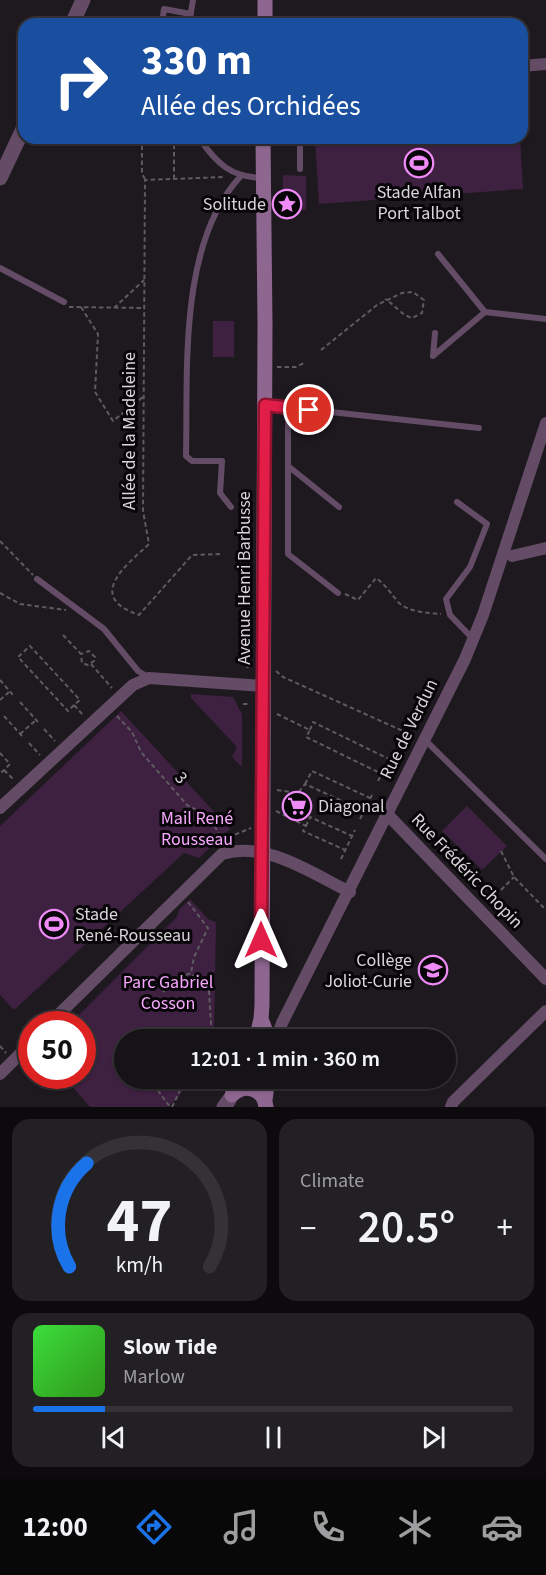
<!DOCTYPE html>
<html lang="en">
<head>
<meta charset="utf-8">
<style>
  body { margin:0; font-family:"Source Sans 3",sans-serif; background:#232024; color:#f1f3f6; height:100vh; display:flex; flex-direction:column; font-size:22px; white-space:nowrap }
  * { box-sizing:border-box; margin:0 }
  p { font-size:20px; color:#9e9ea1 }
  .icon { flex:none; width:33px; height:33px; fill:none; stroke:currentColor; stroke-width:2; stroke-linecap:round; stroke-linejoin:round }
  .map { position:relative; height:1107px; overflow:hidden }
  .drawer { display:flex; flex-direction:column; gap:12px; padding:12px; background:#0c0a0d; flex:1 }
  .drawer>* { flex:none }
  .top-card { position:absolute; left:18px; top:18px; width:510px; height:126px; border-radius:18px; box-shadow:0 2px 4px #0004,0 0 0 2px #353236; background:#1a4fa0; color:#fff; overflow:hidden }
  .speed { position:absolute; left:18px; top:1011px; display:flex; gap:12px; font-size:30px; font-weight:700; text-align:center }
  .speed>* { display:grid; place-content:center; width:78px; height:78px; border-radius:50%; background:#161317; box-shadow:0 2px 4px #0004,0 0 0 2px #353236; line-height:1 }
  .speed .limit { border:9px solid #d22; background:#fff; color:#111 }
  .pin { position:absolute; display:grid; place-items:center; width:51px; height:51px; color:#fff; margin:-26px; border:3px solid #fff; border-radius:50%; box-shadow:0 2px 6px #0007 }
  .me { position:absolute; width:66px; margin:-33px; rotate:0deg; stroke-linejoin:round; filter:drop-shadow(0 0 4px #0008) }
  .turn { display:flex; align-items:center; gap:21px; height:126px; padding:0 24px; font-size:27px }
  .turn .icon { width:78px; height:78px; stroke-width:2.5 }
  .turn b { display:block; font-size:42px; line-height:51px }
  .big { font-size:45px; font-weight:600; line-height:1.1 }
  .drawer .card { flex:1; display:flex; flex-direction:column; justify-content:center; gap:9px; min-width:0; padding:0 21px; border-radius:18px; background:#232024 }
  .drawer .dial { align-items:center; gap:0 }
  .dial svg { height:156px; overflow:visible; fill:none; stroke:#353236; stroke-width:7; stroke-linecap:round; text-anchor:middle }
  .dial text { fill:#f1f3f6; stroke:none }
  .song { display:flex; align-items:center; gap:18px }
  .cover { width:72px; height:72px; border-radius:9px; background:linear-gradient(135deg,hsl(120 70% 55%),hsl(110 70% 35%)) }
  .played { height:6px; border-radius:3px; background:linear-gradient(90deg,#1a73e8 15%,#353236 15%) }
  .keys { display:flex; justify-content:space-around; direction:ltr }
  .heat { display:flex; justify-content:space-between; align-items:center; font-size:33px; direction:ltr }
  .drawer .tiles { flex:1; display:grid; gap:12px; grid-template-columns:1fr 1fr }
  .card:last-child { grid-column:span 2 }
  .trip { position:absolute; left:114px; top:1029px; width:342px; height:60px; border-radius:30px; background:#161317; box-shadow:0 2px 4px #0004,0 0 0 2px #353236; font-weight:600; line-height:60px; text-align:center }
  .menu { display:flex; height:96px; justify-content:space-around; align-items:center; background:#090809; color:#9e9ea1 }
  .menu .icon { width:42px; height:42px }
  .menu .active { color:#1a73e8 }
  .menu b { font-size:27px; color:#f1f3f6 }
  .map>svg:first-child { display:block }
</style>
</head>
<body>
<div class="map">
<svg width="546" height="1107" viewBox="0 0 546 1107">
  <rect width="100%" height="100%" fill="#1e191f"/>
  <path fill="#3e2041" d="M 315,138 L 520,138 L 523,189 L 319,204 Z
    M 283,175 L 306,176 L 306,210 L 282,210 Z
    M 213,321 L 234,321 L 234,357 L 213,357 Z
    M 191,694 L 233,697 L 242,714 L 242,767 L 232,757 L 237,747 L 191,698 Z
    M 121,711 L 230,829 L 199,858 L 184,853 L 14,1010 L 0,995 L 0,826 Z
    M 467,806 L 507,846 L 482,870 L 442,831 Z
    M 190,899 L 208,919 L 216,922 L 214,1039 L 124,1040 L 124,1078 L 190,1079 L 177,1099 L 167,1107 L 90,1107 L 63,1076 L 82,1076 L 82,1024 L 70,1024 L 177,917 L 179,910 Z"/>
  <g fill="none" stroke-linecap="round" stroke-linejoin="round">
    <path stroke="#5f5a60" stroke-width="2" stroke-dasharray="4.5 3" stroke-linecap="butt" d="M 142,138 L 142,174 L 145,179
      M 174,179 L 174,138
      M 69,307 L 144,308
      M 81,307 L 98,334 L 95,392 L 113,421 L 143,397
      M 114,308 L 144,280
      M 321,350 L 377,305 L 402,293 L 413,292 L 424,300 L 422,313 L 412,318 C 401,315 395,305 385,299
      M 277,367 L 296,367 L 306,362
      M 0,541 L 33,575
      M 220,554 L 192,555 L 139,615 C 86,597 124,567 149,544 L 143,511 L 145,180 L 225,177
      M 0,593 L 20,604 L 66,610
      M 345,594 L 358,600 L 376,578 C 386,585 391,594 399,603 C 409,612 428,613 441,614
      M 63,635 L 81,654 L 82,663 L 88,665 L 94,661 L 95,657 L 89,651 L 81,654
      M 91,664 L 112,688
      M 246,667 L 253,667
      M 276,671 L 283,677 L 414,736
      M 0,680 L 13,695
      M 0,700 L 10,691
      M 20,702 L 38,722
      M 243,704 L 250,704
      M 74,705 L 68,711 L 18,657 L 30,646 L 80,700 L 74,705 L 83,715
      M 277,714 L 310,730 L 306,737 L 382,774
      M 4,716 L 22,736
      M 117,716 L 132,732 L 141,752 L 187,805 L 210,817 L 222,840 L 251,828
      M 44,729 L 55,741
      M 310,730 L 313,722 L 389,759
      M 20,734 L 36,720
      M 397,742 L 403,731
      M 29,743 L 40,755
      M 0,753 L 10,764 L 0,774
      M 4,770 L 14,780
      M 378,781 L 392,753
      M 305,784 L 312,771 L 370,798
      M 277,790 L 298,793 L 305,784 L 364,811
      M 276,811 L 306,826 L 303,831 L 345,850
      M 360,819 L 373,793
      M 306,826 L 310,817 L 352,836
      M 501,851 L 514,877 L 546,910
      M 341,859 L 355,830
      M 501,890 L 514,877
      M 188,902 L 208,928 L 194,957 L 191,973
      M 163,992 L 174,979 L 191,973 L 209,991 L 211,1024 L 202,1040
      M 147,1039 L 148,1040
      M 0,1046 L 6,1053
      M 149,1078 L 170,1107
      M 172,1107 L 186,1078"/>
    <path stroke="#644c66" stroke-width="6" d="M 162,24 L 164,9 L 191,14
      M 189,24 L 193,0
      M 199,138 C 217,164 231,177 262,178
      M 300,138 L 300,169
      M 438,254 L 485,312
      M 0,268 L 64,302
      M 435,333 L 433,356 L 485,312 L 546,319
      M 266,405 L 479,428
      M 288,408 L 288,554 L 338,593
      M 288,466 L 339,507
      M 457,502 L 487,524 L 470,567 L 446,599 L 450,615 L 473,639
      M 231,507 L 220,493 L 222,461 L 192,461 L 186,456 C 188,372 178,244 240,177
      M 37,579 L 104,629 L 138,671 L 148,677
      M 425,740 L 546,859"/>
    <path stroke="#644c66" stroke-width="12" d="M 522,66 L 546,64
      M 512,556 L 546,548
      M 0,808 L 133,685 L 149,678 L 263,686
      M 388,815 L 546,979
      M 49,1024 L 222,854 C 265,840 313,874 350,892
      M 276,1040 L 282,1023 L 465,659 L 483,615 L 546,423
      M 0,1074 L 32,1042
      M 451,1107 L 453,1102 L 546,1011"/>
    <path stroke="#644c66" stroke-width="15" d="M 72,24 L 83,0
      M 0,178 L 24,127
      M 224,1107 L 229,1100"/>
    <path stroke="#8e6791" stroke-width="15" d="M 265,24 L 265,0
      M 261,1019 L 269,1040
      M 256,1040 L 261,1019 L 262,1005 L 265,324 L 263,138
      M 232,1095 C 245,1082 264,1089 266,1107
      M 265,1100 L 268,1078"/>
  </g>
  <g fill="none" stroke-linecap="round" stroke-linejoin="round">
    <g stroke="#92132f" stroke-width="15">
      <path id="route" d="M 261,940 L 265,405 L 309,410"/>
    </g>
    <use href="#route" stroke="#e11d48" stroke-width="10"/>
  </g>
  <defs>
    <g id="stadium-ring" transform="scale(1.5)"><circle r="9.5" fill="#070507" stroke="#ef8bf7" stroke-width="1.5"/><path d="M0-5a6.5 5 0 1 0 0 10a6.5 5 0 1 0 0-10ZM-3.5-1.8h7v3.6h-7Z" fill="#ef8bf7"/></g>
    <g id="sight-ring" transform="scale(1.5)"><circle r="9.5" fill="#070507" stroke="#ef8bf7" stroke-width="1.5"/><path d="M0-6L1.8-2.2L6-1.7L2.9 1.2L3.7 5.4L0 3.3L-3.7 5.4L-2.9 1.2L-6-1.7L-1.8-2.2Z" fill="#ef8bf7"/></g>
    <g id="supermarket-ring" transform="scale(1.5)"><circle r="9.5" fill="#070507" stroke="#ef8bf7" stroke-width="1.5"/><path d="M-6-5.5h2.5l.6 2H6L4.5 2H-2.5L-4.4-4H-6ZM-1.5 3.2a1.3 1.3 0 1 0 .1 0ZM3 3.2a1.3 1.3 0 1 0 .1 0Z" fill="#ef8bf7"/></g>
    <g id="school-ring" transform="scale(1.5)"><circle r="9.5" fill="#070507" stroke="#ef8bf7" stroke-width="1.5"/><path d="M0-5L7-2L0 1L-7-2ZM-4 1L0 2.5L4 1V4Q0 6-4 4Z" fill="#ef8bf7"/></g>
  </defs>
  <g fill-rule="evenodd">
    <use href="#stadium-ring" x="419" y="163"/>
    <use href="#sight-ring" x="287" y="204"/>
    <use href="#supermarket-ring" x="297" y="806"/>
    <use href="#stadium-ring" x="54" y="924"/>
    <use href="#school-ring" x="433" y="970"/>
  </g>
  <g text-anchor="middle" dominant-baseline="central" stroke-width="6" stroke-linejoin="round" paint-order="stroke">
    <g font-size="18" fill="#d9d5d9" stroke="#070507" text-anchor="end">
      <text x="419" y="192" text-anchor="middle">Stade Alfan<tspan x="419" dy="21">Port Talbot</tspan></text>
      <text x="266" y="204">Solitude</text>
      <text x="318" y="806" text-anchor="start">Diagonal</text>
      <text x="75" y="914" text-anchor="start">Stade<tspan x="75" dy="21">René-Rousseau</tspan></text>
      <text x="412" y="960">Collège<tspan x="412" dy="21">Joliot-Curie</tspan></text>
    </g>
    <g font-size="18" fill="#d9d5d9" stroke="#070507">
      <text transform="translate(129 431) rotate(-90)">Allée de la Madeleine</text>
      <text transform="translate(244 578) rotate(-90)">Avenue Henri Barbusse</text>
      <text transform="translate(409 729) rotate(-64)">Rue de Verdun</text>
      <text transform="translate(181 778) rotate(48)">3</text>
      <text transform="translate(467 871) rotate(46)">Rue Frédéric Chopin</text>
    </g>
    <g font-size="18" fill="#f7a8fe" stroke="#070507">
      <text x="197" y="818">Mail René<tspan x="197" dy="21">Rousseau</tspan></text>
      <text x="168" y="982">Parc Gabriel<tspan x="168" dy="21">Cosson</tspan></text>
    </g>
  </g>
</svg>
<div class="speed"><div class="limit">50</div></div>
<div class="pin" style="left:309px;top:410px;background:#d93025"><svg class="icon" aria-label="arrive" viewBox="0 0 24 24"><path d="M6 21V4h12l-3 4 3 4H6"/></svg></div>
<svg class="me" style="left:261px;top:940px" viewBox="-20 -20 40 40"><path d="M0-17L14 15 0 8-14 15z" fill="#e11d48" stroke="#fff" stroke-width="4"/></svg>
<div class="trip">12:01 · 1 min · 360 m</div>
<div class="top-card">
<div class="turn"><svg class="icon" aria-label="right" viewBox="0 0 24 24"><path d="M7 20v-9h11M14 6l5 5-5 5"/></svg><div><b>330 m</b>Allée des Orchidées</div></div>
</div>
</div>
<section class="drawer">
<div class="tiles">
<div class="card dial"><svg viewBox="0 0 100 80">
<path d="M14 69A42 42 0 1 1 86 69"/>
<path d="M14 69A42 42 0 0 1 23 16" stroke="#1a73e8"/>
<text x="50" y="56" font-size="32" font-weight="700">47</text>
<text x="50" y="72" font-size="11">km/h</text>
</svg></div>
<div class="card"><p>Climate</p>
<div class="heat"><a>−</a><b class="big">20.5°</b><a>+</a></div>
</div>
<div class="card">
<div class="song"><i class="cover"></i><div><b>Slow Tide</b><p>Marlow</p></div></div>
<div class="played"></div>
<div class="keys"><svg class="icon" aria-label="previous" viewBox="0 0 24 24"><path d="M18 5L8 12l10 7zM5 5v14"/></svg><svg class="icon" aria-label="pause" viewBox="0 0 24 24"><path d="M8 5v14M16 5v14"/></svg><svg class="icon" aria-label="next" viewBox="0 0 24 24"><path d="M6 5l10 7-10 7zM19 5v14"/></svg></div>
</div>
</div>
</section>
<nav class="menu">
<b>12:00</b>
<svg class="icon active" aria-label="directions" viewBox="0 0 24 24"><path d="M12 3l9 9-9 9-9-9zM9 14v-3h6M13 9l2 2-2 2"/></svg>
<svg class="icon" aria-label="music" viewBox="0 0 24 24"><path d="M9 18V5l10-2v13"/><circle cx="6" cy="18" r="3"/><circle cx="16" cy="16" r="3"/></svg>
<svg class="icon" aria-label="phone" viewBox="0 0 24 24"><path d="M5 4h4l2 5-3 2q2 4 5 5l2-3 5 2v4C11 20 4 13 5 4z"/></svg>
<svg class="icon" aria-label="climate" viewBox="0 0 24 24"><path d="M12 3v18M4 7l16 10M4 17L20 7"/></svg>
<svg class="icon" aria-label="car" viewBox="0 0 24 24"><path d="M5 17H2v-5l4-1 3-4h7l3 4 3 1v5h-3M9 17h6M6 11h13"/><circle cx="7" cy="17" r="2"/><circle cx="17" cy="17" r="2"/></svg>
</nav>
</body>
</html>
